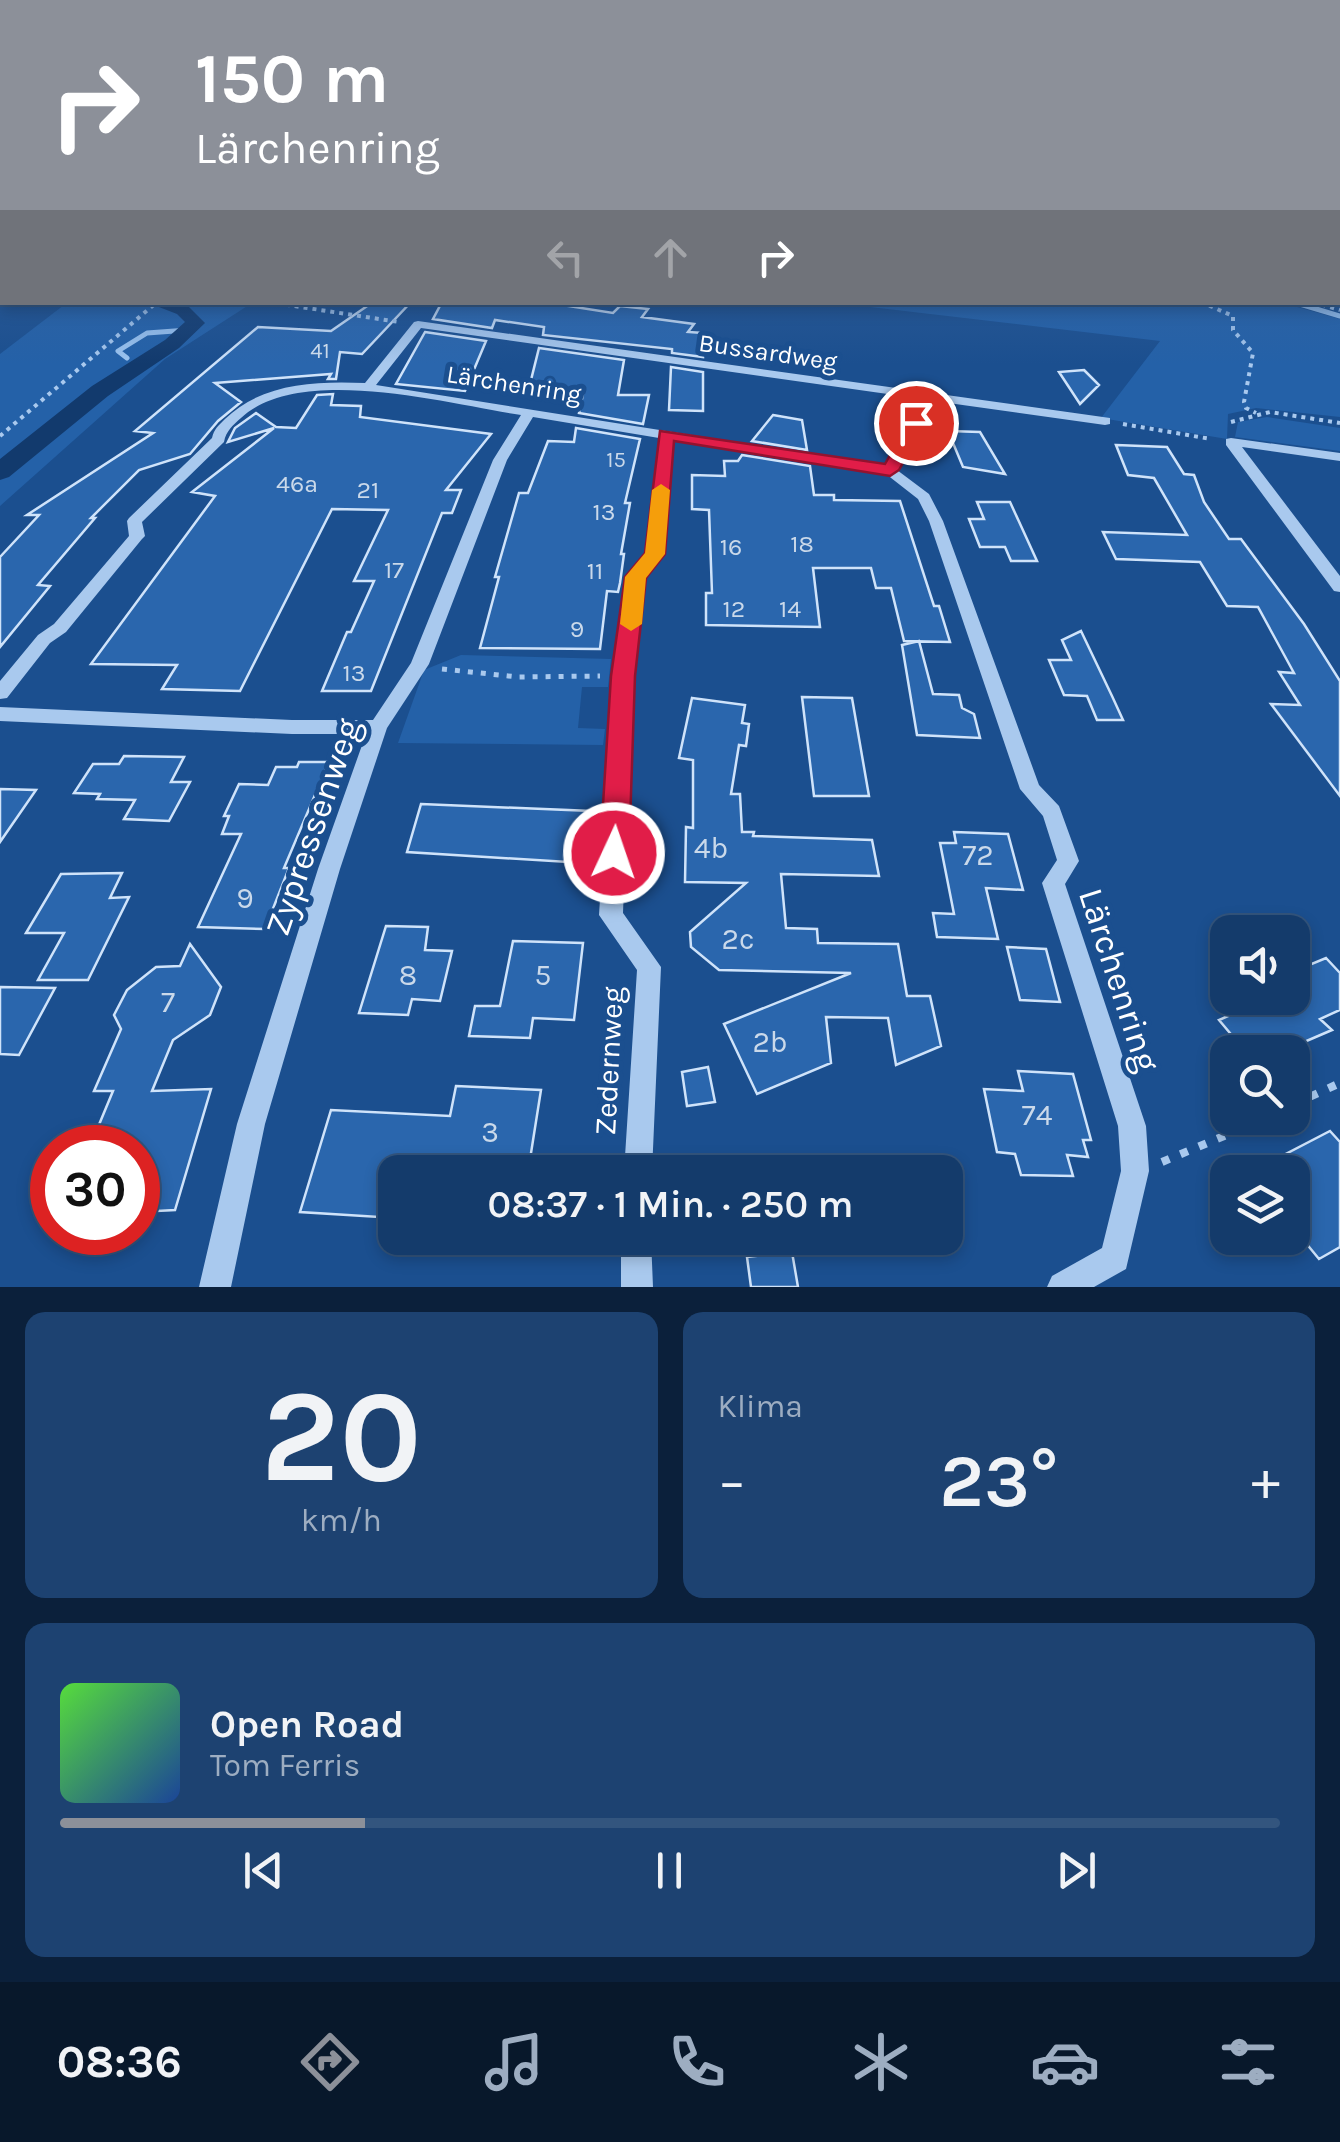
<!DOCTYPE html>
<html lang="de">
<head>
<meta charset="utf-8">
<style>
  body { margin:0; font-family:Karla,sans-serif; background:#1d4271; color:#f1f3f6; height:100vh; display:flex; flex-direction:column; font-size:38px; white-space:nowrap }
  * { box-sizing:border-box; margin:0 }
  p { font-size:32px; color:#9dadc1 }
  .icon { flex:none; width:55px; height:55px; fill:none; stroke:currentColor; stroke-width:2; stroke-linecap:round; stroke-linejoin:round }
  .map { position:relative; height:1287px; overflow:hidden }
  .drawer { display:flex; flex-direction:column; gap:25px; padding:25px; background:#0b203b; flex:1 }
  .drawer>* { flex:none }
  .banner { position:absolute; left:0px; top:0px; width:1340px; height:305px; box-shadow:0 5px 15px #0003,0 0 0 2px #33557e; background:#8c9099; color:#fff; overflow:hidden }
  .controls { position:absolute; left:1210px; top:915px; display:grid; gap:20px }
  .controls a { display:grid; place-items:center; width:100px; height:100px; border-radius:20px; background:#143b6b; box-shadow:0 5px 15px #0003,0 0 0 2px #33557e; font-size:50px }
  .speed { position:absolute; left:30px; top:1125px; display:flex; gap:20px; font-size:50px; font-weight:700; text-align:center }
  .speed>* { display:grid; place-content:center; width:130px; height:130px; border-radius:50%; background:#143b6b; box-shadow:0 5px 15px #0003,0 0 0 2px #33557e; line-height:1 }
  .speed .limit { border:15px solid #d22; background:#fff; color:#111 }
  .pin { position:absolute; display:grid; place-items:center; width:85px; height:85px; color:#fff; margin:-42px; border:5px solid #fff; border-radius:50%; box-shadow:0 2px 10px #0007 }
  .me { position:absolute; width:110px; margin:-55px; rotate:3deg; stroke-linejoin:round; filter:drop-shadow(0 0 8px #0008) }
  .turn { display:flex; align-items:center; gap:35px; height:210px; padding:0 30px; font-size:45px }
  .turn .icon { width:130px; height:130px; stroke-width:2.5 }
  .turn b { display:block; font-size:70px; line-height:85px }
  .lanes { display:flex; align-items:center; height:95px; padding:0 30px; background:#0003; justify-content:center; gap:50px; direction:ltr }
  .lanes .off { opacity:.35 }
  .big { font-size:75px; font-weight:600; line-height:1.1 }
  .drawer .tile { flex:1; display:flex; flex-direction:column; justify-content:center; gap:15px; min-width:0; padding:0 35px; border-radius:20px; background:#1d4271 }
  .drawer .dial { align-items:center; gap:0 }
  .dial b { font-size:130px; line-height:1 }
  .song { display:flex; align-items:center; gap:30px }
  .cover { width:120px; height:120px; border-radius:15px; background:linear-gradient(135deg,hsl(110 70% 55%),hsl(220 70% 35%)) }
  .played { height:10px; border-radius:5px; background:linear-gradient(90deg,#8c9099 25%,#33557e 25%) }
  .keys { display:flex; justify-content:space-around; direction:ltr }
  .heat { display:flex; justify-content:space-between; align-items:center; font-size:55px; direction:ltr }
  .drawer .tiles { flex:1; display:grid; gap:25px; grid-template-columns:1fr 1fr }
  .tile:last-child { grid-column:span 2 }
  .trip { position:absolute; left:378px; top:1155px; width:585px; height:100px; border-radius:20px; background:#143b6b; box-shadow:0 5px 15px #0003,0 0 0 2px #33557e; font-weight:600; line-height:100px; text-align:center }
  .dock { display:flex; height:160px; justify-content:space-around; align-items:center; background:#08182b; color:#9dadc1 }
  .dock .icon { width:70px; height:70px }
  .dock .active { color:#8c9099 }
  .dock b { font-size:45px; color:#f1f3f6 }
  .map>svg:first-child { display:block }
</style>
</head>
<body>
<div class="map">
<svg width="1340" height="1287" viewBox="0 0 1340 1287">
  <rect width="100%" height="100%" fill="#1b4f8f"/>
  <path fill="#2461a8" d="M 2,239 L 2,302 L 252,303 L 165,359 L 0,506 L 0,354 L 64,305 L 0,303 Z
    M 836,303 L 1283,303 L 1340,319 L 1340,417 L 1256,408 L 1228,414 L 1227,439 L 1101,418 L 1160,341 Z
    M 1267,417 L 1340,428 L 1340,451 L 1235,437 L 1238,422 Z
    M 461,655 L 611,659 L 608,687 L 582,687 L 578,728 L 605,729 L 603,745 L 398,743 L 424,670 Z"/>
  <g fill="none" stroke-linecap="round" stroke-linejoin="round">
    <path stroke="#9cc4f0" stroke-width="5" d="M 1293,302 L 1340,316
      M 127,358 L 118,351 L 147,333 L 188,330"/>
    <path fill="#123a6d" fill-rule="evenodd" d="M 2,237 L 2,247 L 0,248 L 0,238 Z
      M 0,279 L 2,279 L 2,289 L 0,289 Z
      M 146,302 L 185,303 L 205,323 L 179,348 L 108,396 L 9,477 L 0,480 L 0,459 L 92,386 L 165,340 L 185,322 L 177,314 Z"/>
  </g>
  <path fill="#2a66ad" stroke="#cfe3fa" stroke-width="2.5" d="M 373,302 L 411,302 L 362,354 L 340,352 L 336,379 L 328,379 L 331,374 L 215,383 L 241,402 L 218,421 L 190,454 L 139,470 L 91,518 L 95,518 L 38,585 L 50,586 L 0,647 L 0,557 L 39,515 L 27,515 L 153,433 L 135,431 L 258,327 L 331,331 Z
    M 442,302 L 543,302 L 613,313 L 620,306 L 648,309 L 642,317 L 694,324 L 688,332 L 703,333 L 703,357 L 672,353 L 672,349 L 543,335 L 544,327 L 495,320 L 492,328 L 433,319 Z
    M 425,332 L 486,341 L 465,391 L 396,384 Z
    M 539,348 L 624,360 L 618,395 L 649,395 L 643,424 L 579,413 L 583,394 L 528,392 Z
    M 671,367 L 703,372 L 703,411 L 669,410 Z
    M 1084,370 L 1099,385 L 1080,404 L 1059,372 Z
    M 333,394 L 331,405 L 361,406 L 360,417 L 491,434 L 446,490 L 461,490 L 452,513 L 442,513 L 371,691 L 322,691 L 347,632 L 351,632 L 374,581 L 354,581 L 388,510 L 332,509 L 240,691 L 162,689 L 177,665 L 91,664 L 215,496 L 192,492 L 274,428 L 228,442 L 235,428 L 256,413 L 276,427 L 296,428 L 317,395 Z
    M 773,415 L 802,420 L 807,450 L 752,441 Z
    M 576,428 L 640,439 L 625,503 L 630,503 L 621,554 L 624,554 L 620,583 L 618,592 L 607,591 L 600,649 L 480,648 L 499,577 L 495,577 L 519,493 L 528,493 L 548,441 L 574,442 Z
    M 948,431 L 980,432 L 1005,474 L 963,467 Z
    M 1116,445 L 1167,447 L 1184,474 L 1194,475 L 1204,502 L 1229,539 L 1241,539 L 1304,624 L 1340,681 L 1340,796 L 1271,704 L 1300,705 L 1279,672 L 1294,673 L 1258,607 L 1227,606 L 1200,562 L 1116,559 L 1103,532 L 1187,535 L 1154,478 L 1128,475 Z
    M 742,455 L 810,466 L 814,495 L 834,495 L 834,500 L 900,501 L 934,606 L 939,606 L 950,642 L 904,641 L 891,588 L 876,588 L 871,568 L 813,568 L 820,627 L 706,625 L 706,593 L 712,593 L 709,510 L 692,509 L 692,475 L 725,476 L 724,461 L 738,461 Z
    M 977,502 L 1010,502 L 1037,561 L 1011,561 L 1005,547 L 980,547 L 969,519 L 984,519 Z
    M 1081,631 L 1112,696 L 1123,720 L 1097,720 L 1087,696 L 1064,695 L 1049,660 L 1071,660 L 1062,640 Z
    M 919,641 L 933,694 L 959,695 L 962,708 L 974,714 L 980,738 L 917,735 L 902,645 Z
    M 802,697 L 852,698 L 869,796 L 814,796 Z
    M 692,698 L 745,705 L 742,723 L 749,724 L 746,746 L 739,745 L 731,794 L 740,794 L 742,832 L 754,832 L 753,836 L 872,840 L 879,876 L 781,874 L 786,928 L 817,929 L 818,943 L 898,944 L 907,996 L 930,996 L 941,1046 L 896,1065 L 888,1018 L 826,1017 L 831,1063 L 757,1094 L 724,1024 L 851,973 L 719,970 L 691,947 L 690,932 L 746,883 L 685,882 L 686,827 L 693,828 L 693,760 L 679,758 Z
    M 124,756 L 184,757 L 171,782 L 190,782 L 169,821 L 124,819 L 135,800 L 97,799 L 100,794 L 74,793 L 93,764 L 119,764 Z
    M 299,762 L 329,762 L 284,868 L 289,868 L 265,929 L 198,927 L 241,834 L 222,834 L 229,816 L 224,816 L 239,784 L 268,785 L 276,767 L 297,767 Z
    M 0,789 L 36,790 L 0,842 Z
    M 421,804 L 591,811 L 584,863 L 407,852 Z
    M 954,832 L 1008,834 L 1023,890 L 986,888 L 998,939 L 937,937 L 933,913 L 954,914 L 940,843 L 956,843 Z
    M 122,873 L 110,898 L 129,897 L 88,980 L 38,980 L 64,933 L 26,933 L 61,874 Z
    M 386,926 L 428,927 L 425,950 L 452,951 L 440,1001 L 412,999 L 408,1015 L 359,1013 Z
    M 513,941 L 583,943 L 574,1020 L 533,1018 L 530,1038 L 469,1036 L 475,1006 L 500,1006 Z
    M 190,944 L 221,987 L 210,1015 L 173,1040 L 152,1091 L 211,1089 L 175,1210 L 138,1212 L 138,1148 L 91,1144 L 113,1091 L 94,1091 L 121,1029 L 114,1015 L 127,990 L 156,967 L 180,966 Z
    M 1007,947 L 1046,949 L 1060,1002 L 1020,1000 Z
    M 1326,958 L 1340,973 L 1340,1010 L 1320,1019 L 1332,1030 L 1281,1052 L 1246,1052 L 1219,1020 L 1235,1013 L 1222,998 L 1292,998 L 1292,972 Z
    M 0,987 L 55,988 L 19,1055 L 0,1054 Z
    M 708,1067 L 715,1102 L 687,1106 L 682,1072 Z
    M 1018,1071 L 1073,1074 L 1091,1140 L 1083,1140 L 1088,1157 L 1067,1155 L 1073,1176 L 1021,1175 L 1015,1154 L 997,1152 L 984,1089 L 1023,1091 Z
    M 456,1086 L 541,1090 L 528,1172 L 395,1172 L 395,1218 L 300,1212 L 331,1110 L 450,1116 Z
    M 1330,1131 L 1340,1142 L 1340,1247 L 1319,1259 L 1292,1226 L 1292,1172 L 1251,1172 Z
    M 792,1252 L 798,1287 L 751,1287 L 747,1257 Z"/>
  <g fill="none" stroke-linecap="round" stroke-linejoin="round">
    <path stroke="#a9c9ee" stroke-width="4" stroke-dasharray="4 5" stroke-linecap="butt" d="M 268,302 L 399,322
      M 1201,302 L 1233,316 L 1233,330 L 1253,353 L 1244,402 L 1246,408 L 1256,413
      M 1313,302 L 1340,310
      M 1231,422 L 1270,412 L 1340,423
      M 1123,424 L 1211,439
      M 0,436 L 157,302"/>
    <path stroke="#a9c9ee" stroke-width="5" stroke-dasharray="5 8" stroke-linecap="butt" d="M 442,669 L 518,677 L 600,676"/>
    <path stroke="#a9c9ee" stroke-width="8" stroke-dasharray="8 12" stroke-linecap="butt" d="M 1292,1105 L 1340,1083
      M 1162,1162 L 1267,1118"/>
    <path fill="#a9c9ee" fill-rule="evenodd" d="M 2,230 L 2,237 L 0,238 L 0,231 Z
      M 418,321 L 1110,418 L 1110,424 L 1105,425 L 934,401 L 897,470 L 929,494 L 943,521 L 1039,785 L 1059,806 L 1079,861 L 1065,884 L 1146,1126 L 1149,1171 L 1126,1269 L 1094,1287 L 1047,1287 L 1052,1276 L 1102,1248 L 1121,1171 L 1118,1126 L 1042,883 L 1057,860 L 1043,816 L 1020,789 L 929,521 L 918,499 L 886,474 L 672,440 L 663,554 L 644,578 L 632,676 L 623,913 L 661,967 L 652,1172 L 624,1172 L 637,970 L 599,915 L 614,676 L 628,577 L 647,553 L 659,438 L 533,417 L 507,460 L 429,664 L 387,728 L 340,869 L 265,1124 L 231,1287 L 199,1287 L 237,1124 L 318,869 L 366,734 L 292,734 L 0,721 L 0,707 L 292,720 L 373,720 L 411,663 L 493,460 L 521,415 C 448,404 300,363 241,418 C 233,425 226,431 224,442 L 142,522 L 145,536 L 142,539 L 66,632 L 50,643 L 7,698 L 0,699 L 0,681 L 38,635 L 54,624 L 129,536 L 127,521 L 129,518 L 212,438 C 214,429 218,426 225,419 C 262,383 315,381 365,383 L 414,322 ZM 421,328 L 923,399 L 886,466 L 376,385 Z
      M 1231,438 L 1340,453 L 1340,461 L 1242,447 L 1340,576 L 1340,592 L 1334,591 L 1226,445 L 1226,439 Z
      M 621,1238 L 651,1238 L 653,1287 L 621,1287 Z"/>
  </g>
  <linearGradient id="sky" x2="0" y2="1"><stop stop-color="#0f2b4f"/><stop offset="0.51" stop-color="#39639b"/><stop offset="1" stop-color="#39639b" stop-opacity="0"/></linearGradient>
  <rect width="1340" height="364" fill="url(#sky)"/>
  <path fill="#e11d48" stroke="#92132f" stroke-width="2.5" d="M 916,418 L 925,423 L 899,470 L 890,476 L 674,441 L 665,554 L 646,578 L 635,676 L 629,853 L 624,861 L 614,865 L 604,861 L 600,853 L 611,676 L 625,577 L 645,553 L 660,431 L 885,464 L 908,423 Z"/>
  <path fill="#f59e0b" d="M 661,484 L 670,490 L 665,554 L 646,578 L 642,624 L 631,631 L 620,624 L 625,577 L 645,553 L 652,490 Z"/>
  <g text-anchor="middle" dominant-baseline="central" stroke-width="10" stroke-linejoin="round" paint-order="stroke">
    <g font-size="22" fill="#cad9ea">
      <text x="320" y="351">41</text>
      <text x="616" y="460">15</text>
    </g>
    <g font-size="25" fill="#fff" stroke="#1b4f8f">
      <text transform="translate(768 352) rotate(8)">Bussardweg</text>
      <text transform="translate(514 384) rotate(9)">Lärchenring</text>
    </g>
    <g font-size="25" fill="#cad9ea">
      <text x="297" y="483">46a</text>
      <text x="368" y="489">21</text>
      <text x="604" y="511">13</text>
      <text x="802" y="543">18</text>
      <text x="731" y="546">16</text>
      <text x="394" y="569">17</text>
      <text x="595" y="570">11</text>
      <text x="734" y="608">12</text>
      <text x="790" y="608">14</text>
      <text x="577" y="628">9</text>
      <text x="354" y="672">13</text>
    </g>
    <g font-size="30" fill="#cad9ea">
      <text x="711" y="848">4b</text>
      <text x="978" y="855">72</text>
      <text x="245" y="898">9</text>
      <text x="738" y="939">2c</text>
      <text x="408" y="975">8</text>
      <text x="543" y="975">5</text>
      <text x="168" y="1002">7</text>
      <text x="770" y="1042">2b</text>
      <text x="1037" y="1115">74</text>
      <text x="490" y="1132">3</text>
    </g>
    <g font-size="30" fill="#fff" stroke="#1b4f8f">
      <text transform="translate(609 1061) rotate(-87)">Zedernweg</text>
    </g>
    <g font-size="35" fill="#fff" stroke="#1b4f8f">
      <text transform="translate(313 827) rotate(-71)">Zypressenweg</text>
      <text transform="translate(1119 980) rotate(72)">Lärchenring</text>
    </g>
  </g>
</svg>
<div class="controls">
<a><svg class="icon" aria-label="sound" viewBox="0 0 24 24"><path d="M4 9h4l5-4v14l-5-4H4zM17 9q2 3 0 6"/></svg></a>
<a><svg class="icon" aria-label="search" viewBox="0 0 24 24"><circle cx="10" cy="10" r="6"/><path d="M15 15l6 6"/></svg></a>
<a><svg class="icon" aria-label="layers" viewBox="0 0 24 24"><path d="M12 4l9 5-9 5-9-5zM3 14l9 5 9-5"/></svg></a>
</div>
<div class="speed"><div class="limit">30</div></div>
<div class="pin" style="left:916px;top:423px;background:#d93025"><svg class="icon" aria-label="arrive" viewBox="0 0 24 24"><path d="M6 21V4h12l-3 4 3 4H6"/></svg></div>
<svg class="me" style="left:614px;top:853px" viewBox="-20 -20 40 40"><circle r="17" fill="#e11d48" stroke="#fff" stroke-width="3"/><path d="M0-11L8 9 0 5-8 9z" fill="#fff"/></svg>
<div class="trip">08:37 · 1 Min. · 250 m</div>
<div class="banner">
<div class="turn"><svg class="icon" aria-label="right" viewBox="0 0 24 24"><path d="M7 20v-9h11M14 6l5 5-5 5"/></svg><div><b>150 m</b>Lärchenring</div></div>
<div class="lanes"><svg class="icon off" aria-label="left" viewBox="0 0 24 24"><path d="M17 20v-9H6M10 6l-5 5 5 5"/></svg><svg class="icon off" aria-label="ahead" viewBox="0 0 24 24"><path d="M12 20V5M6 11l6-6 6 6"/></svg><svg class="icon" aria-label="right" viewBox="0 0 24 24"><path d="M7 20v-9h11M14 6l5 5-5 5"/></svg></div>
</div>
</div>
<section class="drawer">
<div class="tiles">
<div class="tile dial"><b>20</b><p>km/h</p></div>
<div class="tile"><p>Klima</p>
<div class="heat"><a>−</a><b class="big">23°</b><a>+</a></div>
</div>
<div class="tile">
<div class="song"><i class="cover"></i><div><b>Open Road</b><p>Tom Ferris</p></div></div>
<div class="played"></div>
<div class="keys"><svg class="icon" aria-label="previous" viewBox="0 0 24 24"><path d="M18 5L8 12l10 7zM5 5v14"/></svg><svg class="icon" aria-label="pause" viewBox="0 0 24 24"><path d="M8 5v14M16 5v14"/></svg><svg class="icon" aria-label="next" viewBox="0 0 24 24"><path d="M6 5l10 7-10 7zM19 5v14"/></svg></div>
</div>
</div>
</section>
<nav class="dock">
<b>08:36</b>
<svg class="icon active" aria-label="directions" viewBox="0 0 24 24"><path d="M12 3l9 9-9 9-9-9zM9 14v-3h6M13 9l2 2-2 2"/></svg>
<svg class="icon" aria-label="music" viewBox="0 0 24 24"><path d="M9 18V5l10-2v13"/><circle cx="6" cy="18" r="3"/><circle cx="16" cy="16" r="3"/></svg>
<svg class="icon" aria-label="phone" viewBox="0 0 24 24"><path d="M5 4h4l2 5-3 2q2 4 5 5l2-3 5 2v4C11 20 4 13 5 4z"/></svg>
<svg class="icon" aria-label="climate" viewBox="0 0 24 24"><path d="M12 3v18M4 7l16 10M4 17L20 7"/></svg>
<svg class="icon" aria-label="car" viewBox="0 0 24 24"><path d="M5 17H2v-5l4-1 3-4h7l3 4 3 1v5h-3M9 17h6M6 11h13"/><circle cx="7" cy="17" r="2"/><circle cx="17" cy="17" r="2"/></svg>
<svg class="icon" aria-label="filters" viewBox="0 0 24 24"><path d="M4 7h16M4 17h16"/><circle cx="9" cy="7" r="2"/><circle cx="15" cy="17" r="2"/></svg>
</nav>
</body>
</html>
